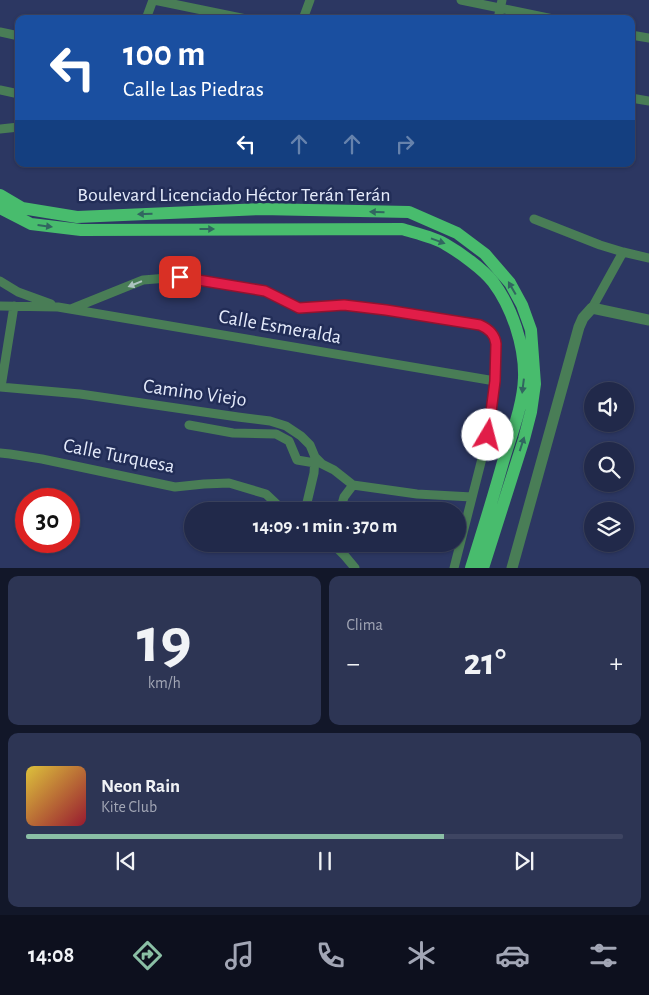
<!DOCTYPE html>
<html lang="es">
<head>
<meta charset="utf-8">
<style>
  body { margin:0; font-family:"Alegreya Sans",sans-serif; background:#2d3554; color:#f1f3f6; height:100vh; display:flex; flex-direction:column; font-size:19px; white-space:nowrap }
  * { box-sizing:border-box; margin:0 }
  p { font-size:16px; color:#a2a6b5 }
  .icon { flex:none; width:28px; height:28px; fill:none; stroke:currentColor; stroke-width:2; stroke-linecap:round; stroke-linejoin:round }
  .map { position:relative; height:568px; overflow:hidden }
  .panel { display:flex; flex-direction:column; gap:8px; padding:8px; background:#121729; flex:1 }
  .panel>* { flex:none }
  .guide { position:absolute; left:15px; top:15px; width:620px; height:152px; border-radius:10px; box-shadow:0 1px 4px #0004,0 0 0 1px #3e4562; background:#1a4fa0; color:#fff; overflow:hidden }
  .controls { position:absolute; left:584px; top:382px; display:grid; gap:10px }
  .controls a { display:grid; place-items:center; width:50px; height:50px; border-radius:50%; background:#21294a; box-shadow:0 1px 4px #0004,0 0 0 1px #3e4562; font-size:25px }
  .speed { position:absolute; left:15px; top:488px; display:flex; gap:10px; font-size:25px; font-weight:700; text-align:center }
  .speed>* { display:grid; place-content:center; width:65px; height:65px; border-radius:50%; background:#21294a; box-shadow:0 1px 4px #0004,0 0 0 1px #3e4562; line-height:1 }
  .speed .limit { border:8px solid #d22; background:#fff; color:#111 }
  .pin { position:absolute; display:grid; place-items:center; width:42px; height:42px; color:#fff; margin:-21px; border-radius:10px; box-shadow:0 2px 8px #0006 }
  .me { position:absolute; width:55px; margin:-28px; rotate:8deg; stroke-linejoin:round; filter:drop-shadow(0 0 4px #0008) }
  .turn { display:flex; align-items:center; gap:18px; height:105px; padding:0 25px; font-size:22px }
  .turn .icon { width:65px; height:65px; stroke-width:2.5 }
  .turn b { display:block; font-size:35px; line-height:42px }
  .lanes { display:flex; align-items:center; height:48px; padding:0 25px; background:#0003; justify-content:center; gap:25px; direction:ltr }
  .lanes .off { opacity:.35 }
  .big { font-size:38px; font-weight:600; line-height:1.1 }
  .panel .widget { flex:1; display:flex; flex-direction:column; justify-content:center; gap:8px; min-width:0; padding:0 18px; border-radius:10px; background:#2d3554 }
  .panel .dial { align-items:center; gap:0 }
  .dial b { font-size:65px; line-height:1 }
  .song { display:flex; align-items:center; gap:15px }
  .cover { width:60px; height:60px; border-radius:8px; background:linear-gradient(135deg,hsl(50 70% 55%),hsl(350 70% 35%)) }
  .played { height:5px; border-radius:2px; background:linear-gradient(90deg,#8abfa5 70%,#3e4562 70%) }
  .keys { display:flex; justify-content:space-around; direction:ltr }
  .heat { display:flex; justify-content:space-between; align-items:center; font-size:28px; direction:ltr }
  .panel .tiles { flex:1; display:grid; gap:8px; grid-template-columns:1fr 1fr }
  .widget:last-child { grid-column:span 2 }
  .trip { position:absolute; left:184px; top:502px; width:282px; height:50px; border-radius:25px; background:#21294a; box-shadow:0 1px 4px #0004,0 0 0 1px #3e4562; font-weight:600; line-height:50px; text-align:center }
  .dock { display:flex; height:80px; justify-content:space-around; align-items:center; background:#0d101e; color:#a2a6b5 }
  .dock .icon { width:35px; height:35px }
  .dock .on { color:#8abfa5 }
  .dock b { font-size:22px; color:#f1f3f6 }
  .map>svg:first-child { display:block }
</style>
</head>
<body>
<div class="map">
<svg width="649" height="568" viewBox="0 0 649 568">
  <rect width="100%" height="100%" fill="#2c3762"/>
  <g fill="none" stroke-linecap="round" stroke-linejoin="round">
    <path stroke="#497d56" stroke-width="9" d="M 154,0 L 246,19
      M 461,0 L 553,19
      M 146,19 L 153,0
      M 303,19 L 310,0
      M 498,19 L 502,0
      M 0,32 L 19,36
      M 631,35 L 649,38
      M 0,90 L 19,94
      M 631,98 L 649,101
      M 0,129 L 19,127
      M 534,219 L 600,245 L 623,252 L 649,258
      M 0,281 L 18,292 L 51,304
      M 0,306 L 58,307 L 495,381
      M 592,308 L 623,252
      M 71,309 L 143,280 L 180,277 L 265,291 L 299,309 L 344,305 L 386,310 L 480,325 C 489,329 495,334 496,344 L 495,381 L 488,435 L 454,568
      M 0,387 L 80,394 L 238,417 L 270,421 L 286,426 L 301,436 L 310,445 L 315,457 L 314,473 L 305,511
      M 1,387 L 14,306
      M 189,425 L 233,433 L 276,434 L 289,441 L 297,460 L 315,463
      M 0,453 L 10,454 L 42,459 L 175,487 L 204,484 L 229,483 L 266,494 L 284,511
      M 315,457 L 322,464 L 334,470 L 353,485 L 417,494 L 472,497
      M 340,511 L 344,497 L 353,485
      M 333,544 L 345,556 L 355,568"/>
    <path stroke="#497d56" stroke-width="11" d="M 512,568 L 579,327 L 583,318 L 592,308 L 649,320"/>
    <path stroke="#48bc6d" stroke-width="12" d="M 0,195 L 22,208 L 77,217 L 260,209 L 409,212 L 457,233 L 485,254 L 510,283 L 522,305 L 531,330 L 535,384 L 531,412 L 524,439 L 483,568
      M 0,208 L 31,224 L 81,230 L 402,229 C 415,233 434,237 445,244 C 459,252 483,269 493,282 C 512,307 525,346 524,378 C 523,406 511,435 503,462 C 493,498 482,533 471,568"/>
  </g>
  <defs><path id="oneway-solid" d="M-6-.8H1V-3.2L6.5 0L1 3.2V.8H-6Z" transform="scale(1.25)"/></defs>
  <g fill="#316660">
    <use href="#oneway-solid" transform="translate(377 212) rotate(-179)"/>
    <use href="#oneway-solid" transform="translate(145 214) rotate(178)"/>
    <use href="#oneway-solid" transform="translate(45 226) rotate(7)"/>
    <use href="#oneway-solid" transform="translate(207 229)"/>
    <use href="#oneway-solid" transform="translate(438 241) rotate(20)"/>
    <use href="#oneway-solid" transform="translate(512 288) rotate(-120)"/>
    <use href="#oneway-solid" transform="translate(523 386) rotate(97)"/>
    <use href="#oneway-solid" transform="translate(522 444) rotate(-72)"/>
  </g>
  <use fill="#aec4c1" href="#oneway-solid" transform="translate(135 284) rotate(158)"/>
  <g fill="none" stroke-linecap="round" stroke-linejoin="round">
    <g stroke="#92132f" stroke-width="12">
      <path id="route" d="M 180,277 L 265,291 L 299,308 L 344,305 L 386,310 L 480,325 C 489,329 495,334 496,344 L 495,381 L 488,435"/>
    </g>
    <use href="#route" stroke="#e11d48" stroke-width="9"/>
  </g>
  <g text-anchor="middle" dominant-baseline="central" stroke-width="5" stroke-linejoin="round" paint-order="stroke">
    <g font-size="20" fill="#e5ebfb" stroke="#222d57">
      <text x="234" y="195">Boulevard Licenciado Héctor Terán Terán</text>
      <text transform="translate(280 327) rotate(10)">Calle Esmeralda</text>
      <text transform="translate(195 393) rotate(8)">Camino Viejo</text>
      <text transform="translate(119 456) rotate(11)">Calle Turquesa</text>
    </g>
  </g>
</svg>
<div class="controls">
<a><svg class="icon" aria-label="sound" viewBox="0 0 24 24"><path d="M4 9h4l5-4v14l-5-4H4zM17 9q2 3 0 6"/></svg></a>
<a><svg class="icon" aria-label="search" viewBox="0 0 24 24"><circle cx="10" cy="10" r="6"/><path d="M15 15l6 6"/></svg></a>
<a><svg class="icon" aria-label="layers" viewBox="0 0 24 24"><path d="M12 4l9 5-9 5-9-5zM3 14l9 5 9-5"/></svg></a>
</div>
<div class="speed"><div class="limit">30</div></div>
<div class="pin" style="left:180px;top:277px;background:#d93025"><svg class="icon" aria-label="arrive" viewBox="0 0 24 24"><path d="M6 21V4h12l-3 4 3 4H6"/></svg></div>
<svg class="me" style="left:488px;top:435px" viewBox="-20 -20 40 40"><circle r="19" fill="#fff"/><path d="M0-13L10 11 0 6-10 11z" fill="#e11d48"/></svg>
<div class="trip">14:09 · 1 min · 370 m</div>
<div class="guide">
<div class="turn"><svg class="icon" aria-label="left" viewBox="0 0 24 24"><path d="M17 20v-9H6M10 6l-5 5 5 5"/></svg><div><b>100 m</b>Calle Las Piedras</div></div>
<div class="lanes"><svg class="icon" aria-label="left" viewBox="0 0 24 24"><path d="M17 20v-9H6M10 6l-5 5 5 5"/></svg><svg class="icon off" aria-label="ahead" viewBox="0 0 24 24"><path d="M12 20V5M6 11l6-6 6 6"/></svg><svg class="icon off" aria-label="ahead" viewBox="0 0 24 24"><path d="M12 20V5M6 11l6-6 6 6"/></svg><svg class="icon off" aria-label="right" viewBox="0 0 24 24"><path d="M7 20v-9h11M14 6l5 5-5 5"/></svg></div>
</div>
</div>
<section class="panel">
<div class="tiles">
<div class="widget dial"><b>19</b><p>km/h</p></div>
<div class="widget"><p>Clima</p>
<div class="heat"><a>−</a><b class="big">21°</b><a>+</a></div>
</div>
<div class="widget">
<div class="song"><i class="cover"></i><div><b>Neon Rain</b><p>Kite Club</p></div></div>
<div class="played"></div>
<div class="keys"><svg class="icon" aria-label="previous" viewBox="0 0 24 24"><path d="M18 5L8 12l10 7zM5 5v14"/></svg><svg class="icon" aria-label="pause" viewBox="0 0 24 24"><path d="M8 5v14M16 5v14"/></svg><svg class="icon" aria-label="next" viewBox="0 0 24 24"><path d="M6 5l10 7-10 7zM19 5v14"/></svg></div>
</div>
</div>
</section>
<nav class="dock">
<b>14:08</b>
<svg class="icon on" aria-label="directions" viewBox="0 0 24 24"><path d="M12 3l9 9-9 9-9-9zM9 14v-3h6M13 9l2 2-2 2"/></svg>
<svg class="icon" aria-label="music" viewBox="0 0 24 24"><path d="M9 18V5l10-2v13"/><circle cx="6" cy="18" r="3"/><circle cx="16" cy="16" r="3"/></svg>
<svg class="icon" aria-label="phone" viewBox="0 0 24 24"><path d="M5 4h4l2 5-3 2q2 4 5 5l2-3 5 2v4C11 20 4 13 5 4z"/></svg>
<svg class="icon" aria-label="climate" viewBox="0 0 24 24"><path d="M12 3v18M4 7l16 10M4 17L20 7"/></svg>
<svg class="icon" aria-label="car" viewBox="0 0 24 24"><path d="M5 17H2v-5l4-1 3-4h7l3 4 3 1v5h-3M9 17h6M6 11h13"/><circle cx="7" cy="17" r="2"/><circle cx="17" cy="17" r="2"/></svg>
<svg class="icon" aria-label="filters" viewBox="0 0 24 24"><path d="M4 7h16M4 17h16"/><circle cx="9" cy="7" r="2"/><circle cx="15" cy="17" r="2"/></svg>
</nav>
</body>
</html>
